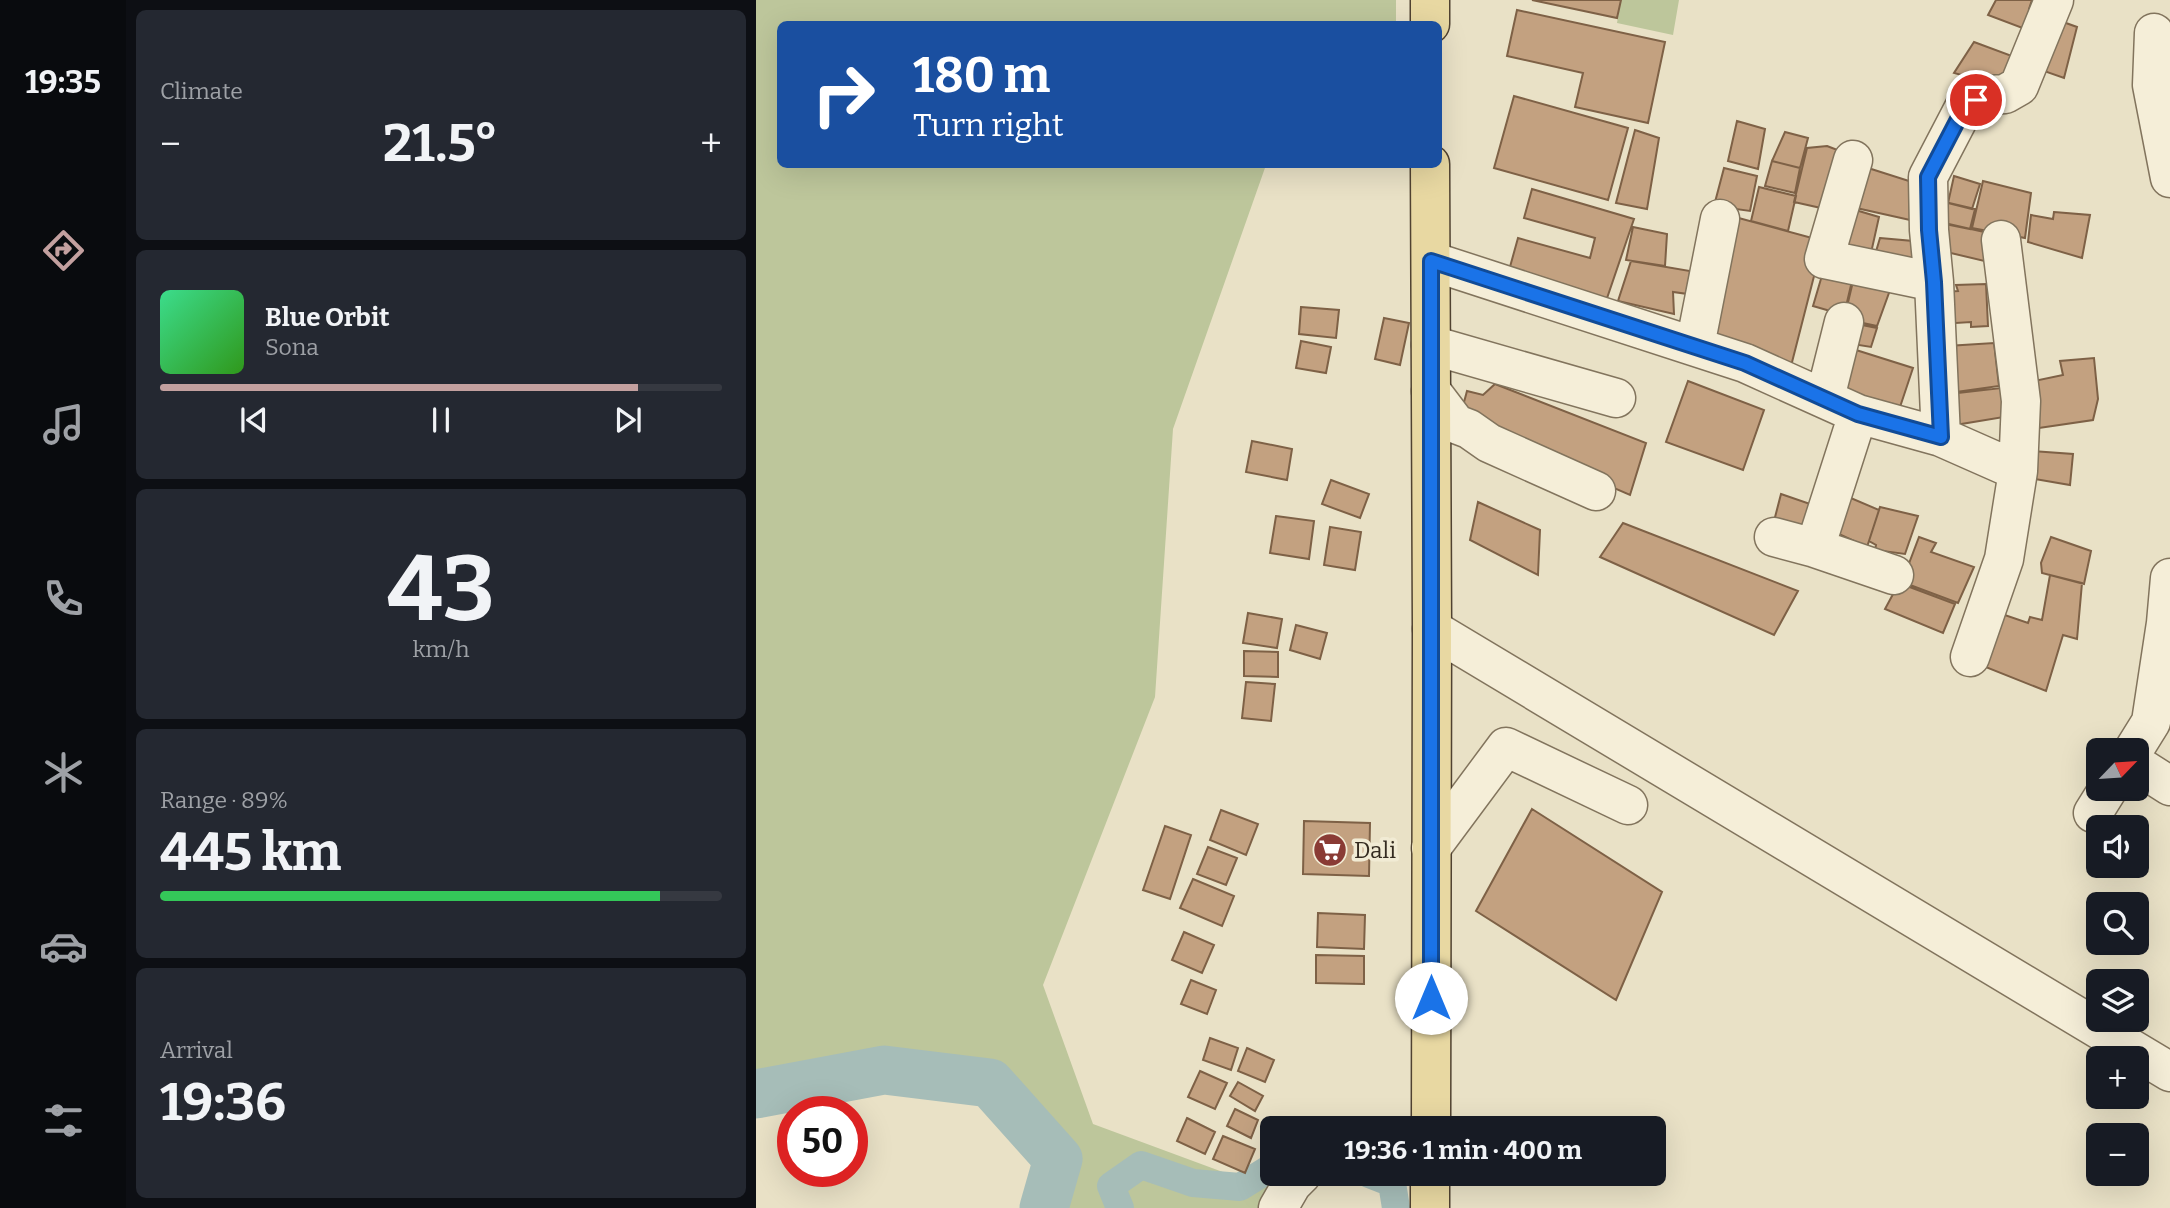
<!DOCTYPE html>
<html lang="en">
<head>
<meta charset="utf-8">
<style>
  body { margin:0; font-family:Bitter,serif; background:#242831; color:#f1f3f6; height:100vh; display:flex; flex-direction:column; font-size:26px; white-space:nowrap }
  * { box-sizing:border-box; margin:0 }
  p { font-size:23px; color:#9ea1a6 }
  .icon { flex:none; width:38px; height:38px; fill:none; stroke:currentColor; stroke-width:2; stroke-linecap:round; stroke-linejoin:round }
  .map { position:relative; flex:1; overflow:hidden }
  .side { display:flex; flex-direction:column; gap:10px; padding:10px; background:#0d0f14; width:630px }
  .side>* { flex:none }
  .banner { position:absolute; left:21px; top:21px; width:665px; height:147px; border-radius:10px; box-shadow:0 7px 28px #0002; background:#1a4fa0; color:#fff; overflow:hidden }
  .needle { width:46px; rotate:65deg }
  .buttons { position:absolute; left:1330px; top:738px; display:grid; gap:14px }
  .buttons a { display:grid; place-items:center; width:63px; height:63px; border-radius:10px; background:#171b24; box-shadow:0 7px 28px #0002; font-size:35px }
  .speed { position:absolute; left:21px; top:1096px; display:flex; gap:14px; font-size:35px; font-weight:700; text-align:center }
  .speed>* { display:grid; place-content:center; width:91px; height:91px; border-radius:50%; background:#171b24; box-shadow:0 7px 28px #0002; line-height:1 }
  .speed .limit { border:10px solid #d22; background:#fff; color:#111 }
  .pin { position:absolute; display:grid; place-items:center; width:60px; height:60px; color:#fff; margin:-30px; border:4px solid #fff; border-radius:50%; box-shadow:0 2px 7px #0007 }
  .me { position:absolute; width:77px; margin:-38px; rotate:0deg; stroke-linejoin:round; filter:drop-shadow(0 0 5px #0008) }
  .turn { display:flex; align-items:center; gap:24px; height:147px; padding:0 21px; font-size:32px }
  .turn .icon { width:91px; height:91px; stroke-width:2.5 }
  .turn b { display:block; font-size:49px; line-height:60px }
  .big { font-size:52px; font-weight:700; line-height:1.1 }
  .side .tile { flex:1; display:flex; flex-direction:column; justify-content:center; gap:10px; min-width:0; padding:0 24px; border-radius:10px; background:#242831 }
  .side .dial { align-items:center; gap:0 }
  .dial b { font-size:91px; line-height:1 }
  .song { display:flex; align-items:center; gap:21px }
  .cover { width:84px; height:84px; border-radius:10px; background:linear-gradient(135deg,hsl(150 70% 55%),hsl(110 70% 35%)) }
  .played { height:7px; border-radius:4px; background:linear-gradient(90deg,#c3a09f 85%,#363941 85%) }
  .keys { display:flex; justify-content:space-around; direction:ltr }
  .heat { display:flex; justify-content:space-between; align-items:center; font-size:38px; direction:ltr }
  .charge { height:10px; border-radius:5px; background:linear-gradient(90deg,#34c759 89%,#363941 0) }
  .trip { position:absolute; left:504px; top:1116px; width:406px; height:70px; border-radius:10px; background:#171b24; box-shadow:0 7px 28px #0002; font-weight:700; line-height:70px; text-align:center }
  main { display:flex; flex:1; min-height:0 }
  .dock { display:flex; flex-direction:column; width:126px; justify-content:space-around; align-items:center; background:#090b0e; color:#9ea1a6 }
  .dock .icon { width:49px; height:49px }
  .dock .selected { color:#c3a09f }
  .dock b { font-size:32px; color:#f1f3f6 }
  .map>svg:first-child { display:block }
</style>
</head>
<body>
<main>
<nav class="dock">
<b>19:35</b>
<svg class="icon selected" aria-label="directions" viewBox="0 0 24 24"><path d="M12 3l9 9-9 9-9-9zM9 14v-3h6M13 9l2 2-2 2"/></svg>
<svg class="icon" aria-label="music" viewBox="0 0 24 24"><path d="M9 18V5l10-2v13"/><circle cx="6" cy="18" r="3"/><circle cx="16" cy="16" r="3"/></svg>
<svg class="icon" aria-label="phone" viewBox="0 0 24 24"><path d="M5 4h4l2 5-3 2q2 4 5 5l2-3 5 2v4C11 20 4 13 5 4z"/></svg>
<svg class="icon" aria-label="climate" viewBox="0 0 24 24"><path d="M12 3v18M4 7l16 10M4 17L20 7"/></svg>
<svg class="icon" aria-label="car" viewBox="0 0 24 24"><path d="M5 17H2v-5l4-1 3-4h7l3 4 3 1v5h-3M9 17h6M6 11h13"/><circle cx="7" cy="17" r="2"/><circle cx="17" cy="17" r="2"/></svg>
<svg class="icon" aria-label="filters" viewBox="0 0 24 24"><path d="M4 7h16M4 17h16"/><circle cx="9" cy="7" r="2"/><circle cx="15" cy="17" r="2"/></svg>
</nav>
<section class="side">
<div class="tile"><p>Climate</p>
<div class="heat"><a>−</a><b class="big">21.5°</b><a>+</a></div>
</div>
<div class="tile">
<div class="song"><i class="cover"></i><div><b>Blue Orbit</b><p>Sona</p></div></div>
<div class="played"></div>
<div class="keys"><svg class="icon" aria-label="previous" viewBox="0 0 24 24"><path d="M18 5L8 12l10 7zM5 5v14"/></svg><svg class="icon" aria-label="pause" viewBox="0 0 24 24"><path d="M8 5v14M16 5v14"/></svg><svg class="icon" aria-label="next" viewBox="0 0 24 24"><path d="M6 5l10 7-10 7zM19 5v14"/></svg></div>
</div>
<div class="tile dial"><b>43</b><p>km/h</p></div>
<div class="tile"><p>Range · 89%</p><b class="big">445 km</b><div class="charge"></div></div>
<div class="tile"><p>Arrival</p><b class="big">19:36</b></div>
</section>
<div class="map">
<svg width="1414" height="1208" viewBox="0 0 1414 1208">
  <rect width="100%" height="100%" fill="#e9e1c6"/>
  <path fill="#bdc69b" d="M 0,0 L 640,0 L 640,24 L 24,24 L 24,164 L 510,165 L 417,429 L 399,697 L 287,985 L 337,1124 L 483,1178 L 484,1186 L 516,1167 L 516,1174 L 546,1174 L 522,1208 L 288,1208 L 302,1158 L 236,1086 L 132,1070 L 0,1094 Z
    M 865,0 L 923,0 L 917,35 L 861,23 Z"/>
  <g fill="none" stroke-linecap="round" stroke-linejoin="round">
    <path stroke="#a6bdb8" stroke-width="28" d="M 613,1174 L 636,1183 L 640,1208
      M 364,1208 L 355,1186 L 385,1165 L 437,1183 L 484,1187 L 516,1167"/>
    <path stroke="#a6bdb8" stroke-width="49" d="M 0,1094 L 128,1070 L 234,1083 L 302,1159 L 288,1208"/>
  </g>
  <path fill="#c3a180" stroke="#7e6146" stroke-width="2" d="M 776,0 L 865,0 L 861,18 Z
    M 1240,0 L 1276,0 L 1273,9 L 1283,16 L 1277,32 L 1232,15 Z
    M 761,10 L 909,42 L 892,123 L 819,107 L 827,73 L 751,56 Z
    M 1296,18 L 1321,27 L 1308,78 L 1274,66 Z
    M 1218,42 L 1264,59 L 1253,88 L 1198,73 Z
    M 758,96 L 872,128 L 852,200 L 738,168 Z
    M 981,121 L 1009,129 L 1002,169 L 972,161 Z
    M 879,130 L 903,138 L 891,209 L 860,203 Z
    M 1029,132 L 1052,138 L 1044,168 L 1016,161 Z
    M 1071,146 L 1092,154 L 1074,210 L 1038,202 L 1051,148 Z
    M 1016,161 L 1044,168 L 1039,193 L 1009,186 Z
    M 1109,167 L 1153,181 L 1154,220 L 1087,205 Z
    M 968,168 L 1001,176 L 994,211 L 958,206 Z
    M 1198,176 L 1224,184 L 1216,209 L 1192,203 Z
    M 1227,181 L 1275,193 L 1269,238 L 1216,228 Z
    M 1003,187 L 1040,196 L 1032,231 L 995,221 Z
    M 776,189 L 878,219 L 849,304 L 752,274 L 762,238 L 834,258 L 839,238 L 768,218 Z
    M 1176,199 L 1219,209 L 1214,229 L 1174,221 Z
    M 1086,206 L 1123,217 L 1113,262 L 1075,254 Z
    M 1298,212 L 1334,215 L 1326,258 L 1272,242 L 1275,215 L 1297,219 Z
    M 979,217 L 1067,241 L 1033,374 L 949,345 Z
    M 1184,222 L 1237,234 L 1241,264 L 1178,249 Z
    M 877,227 L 911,234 L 909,266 L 870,260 Z
    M 1124,238 L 1157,241 L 1158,275 L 1116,265 Z
    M 875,261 L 934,271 L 932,294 L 917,292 L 918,314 L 862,301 Z
    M 1100,269 L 1138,279 L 1121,326 L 1088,319 Z
    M 1067,272 L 1096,281 L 1088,315 L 1057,306 Z
    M 1230,284 L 1232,326 L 1215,327 L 1215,322 L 1184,324 L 1184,292 L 1202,291 L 1200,285 Z
    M 545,307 L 583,310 L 580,338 L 543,334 Z
    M 628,318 L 653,323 L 644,365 L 619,359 Z
    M 1096,323 L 1121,328 L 1115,347 L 1090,343 Z
    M 545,341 L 575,347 L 570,373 L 540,368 Z
    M 1238,343 L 1243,386 L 1193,393 L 1191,346 Z
    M 1100,350 L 1157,368 L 1141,416 L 1073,389 Z
    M 1338,358 L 1342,399 L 1337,420 L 1276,429 L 1278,381 L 1307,375 L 1304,361 Z
    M 932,381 L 1008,410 L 987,470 L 910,442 Z
    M 739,384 L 890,443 L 874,495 L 731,433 L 704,417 L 711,391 L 727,395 Z
    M 1245,388 L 1248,417 L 1199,425 L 1193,394 Z
    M 496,441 L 536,449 L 531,480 L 490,472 Z
    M 1264,450 L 1317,454 L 1314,485 L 1268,477 Z
    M 575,480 L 613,494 L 604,518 L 566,504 Z
    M 1083,493 L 1123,510 L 1111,547 L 1072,529 Z
    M 1025,494 L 1060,506 L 1045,532 L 1017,525 Z
    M 722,502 L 784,530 L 782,575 L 714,540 Z
    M 1124,507 L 1162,516 L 1149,554 L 1119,550 L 1120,545 L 1113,541 Z
    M 520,516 L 558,521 L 553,559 L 514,553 Z
    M 867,523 L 1042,591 L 1018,635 L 844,557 Z
    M 574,527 L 605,532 L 599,570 L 568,565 Z
    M 1163,537 L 1180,543 L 1175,552 L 1218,567 L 1202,603 L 1146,582 Z
    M 1295,537 L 1335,551 L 1328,584 L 1286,573 L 1285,563 Z
    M 1294,575 L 1326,583 L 1321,639 L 1307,635 L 1290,691 L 1227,666 L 1243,613 L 1272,623 L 1274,617 L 1286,620 Z
    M 1143,583 L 1199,604 L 1187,633 L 1129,609 Z
    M 492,613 L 526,619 L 521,648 L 487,643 Z
    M 540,625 L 571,633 L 564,659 L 534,650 Z
    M 488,651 L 522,652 L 522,677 L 488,676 Z
    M 490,682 L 519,684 L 515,721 L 486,718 Z
    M 776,809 L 906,892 L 860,1000 L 720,911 Z
    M 465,810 L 502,824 L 490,855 L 454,840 Z
    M 548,821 L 614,823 L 613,876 L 547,874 Z
    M 409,826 L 435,835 L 414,899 L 387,890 Z
    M 452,847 L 481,858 L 470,885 L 441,874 Z
    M 437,879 L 478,896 L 466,926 L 424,908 Z
    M 562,913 L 609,915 L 608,949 L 561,947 Z
    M 428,932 L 458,945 L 446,973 L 416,960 Z
    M 560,955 L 608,956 L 608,984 L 560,983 Z
    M 435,980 L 460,990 L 451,1014 L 425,1004 Z
    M 454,1038 L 482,1048 L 475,1070 L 447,1060 Z
    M 491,1048 L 518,1060 L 509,1082 L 482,1071 Z
    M 444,1071 L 471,1083 L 459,1109 L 432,1097 Z
    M 482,1082 L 507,1096 L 499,1111 L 474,1096 Z
    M 479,1109 L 502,1120 L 495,1138 L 471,1126 Z
    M 431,1118 L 459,1132 L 449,1154 L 421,1141 Z
    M 467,1136 L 499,1149 L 489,1173 L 457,1159 Z"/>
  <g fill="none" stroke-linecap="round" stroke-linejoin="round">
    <g stroke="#82745d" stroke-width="41">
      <path id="minor" d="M 1398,33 L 1396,85 L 1414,178
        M 1097,160 L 1068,259 L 1178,282
        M 1245,240 L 1265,401 L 1262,471
        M 675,261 L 989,363 L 1102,414 L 1185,437 L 1262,471 L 1248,559 L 1214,657
        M 675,345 L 860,398
        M 939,346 L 964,219
        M 675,391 L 700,424 L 713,429 L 733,443 L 840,491
        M 1069,398 L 1088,322
        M 1185,437 L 1178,282 L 1173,230 L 1172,177 L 1209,106 L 1233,95 L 1249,94 L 1263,86 L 1298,0
        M 1018,537 L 1059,548 L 1102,414
        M 1059,548 L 1138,575
        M 1410,623 L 1414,578
        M 676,629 L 1414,1072
        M 1377,751 L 1395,722 L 1410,623 L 1414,626
        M 1381,765 L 1414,786
        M 1337,813 L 1352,789
        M 675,848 L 750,747 L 872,805
        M 522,1208 L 536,1184 L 546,1174"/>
    </g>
    <g stroke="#504231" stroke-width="41">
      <path id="major" d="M 674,24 L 674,0
        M 674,164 L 676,629 L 675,1129
        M 674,1208 L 674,1174"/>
    </g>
    <use href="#minor" stroke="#f5eed8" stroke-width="38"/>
    <use href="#major" stroke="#e8d8a2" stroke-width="38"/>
  </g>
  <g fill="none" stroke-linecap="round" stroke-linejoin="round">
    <g stroke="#114b97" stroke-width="18">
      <path id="route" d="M 675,998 L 675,261 L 989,363 L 1102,414 L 1185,437 L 1178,282 L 1173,230 L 1172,177 L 1209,106 L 1220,100"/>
    </g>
    <use href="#route" stroke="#1a73e8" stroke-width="12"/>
  </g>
  <defs>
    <g id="supermarket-disc" transform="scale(1.75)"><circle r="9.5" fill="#8a3b35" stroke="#f1ebd4"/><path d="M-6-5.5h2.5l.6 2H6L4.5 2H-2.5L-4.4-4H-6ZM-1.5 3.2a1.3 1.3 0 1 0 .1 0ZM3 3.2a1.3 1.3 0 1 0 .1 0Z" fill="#fff"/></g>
  </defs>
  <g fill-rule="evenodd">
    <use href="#supermarket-disc" x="574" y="850"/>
  </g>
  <g text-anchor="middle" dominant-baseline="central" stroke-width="7" stroke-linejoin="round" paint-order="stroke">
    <g font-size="23" fill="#342b20" stroke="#f1ebd4" text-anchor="start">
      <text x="598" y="850">Dali</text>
    </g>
  </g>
</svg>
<div class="buttons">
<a><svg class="needle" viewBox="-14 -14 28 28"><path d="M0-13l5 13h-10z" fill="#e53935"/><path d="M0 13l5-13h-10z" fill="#9ea1a6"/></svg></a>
<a><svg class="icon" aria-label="sound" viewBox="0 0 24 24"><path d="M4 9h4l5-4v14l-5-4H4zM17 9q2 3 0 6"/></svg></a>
<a><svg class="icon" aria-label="search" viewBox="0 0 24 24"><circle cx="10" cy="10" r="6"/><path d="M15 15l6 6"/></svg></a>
<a><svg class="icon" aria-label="layers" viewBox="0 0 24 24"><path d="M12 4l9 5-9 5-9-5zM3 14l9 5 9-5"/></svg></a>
<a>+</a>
<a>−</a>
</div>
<div class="speed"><div class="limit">50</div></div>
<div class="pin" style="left:1220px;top:100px;background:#d93025"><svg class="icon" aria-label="arrive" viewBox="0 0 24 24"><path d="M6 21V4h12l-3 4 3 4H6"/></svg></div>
<svg class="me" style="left:675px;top:998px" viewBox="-20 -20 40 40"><circle r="19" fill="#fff"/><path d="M0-13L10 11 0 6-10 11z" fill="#1a73e8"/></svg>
<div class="trip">19:36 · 1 min · 400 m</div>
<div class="banner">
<div class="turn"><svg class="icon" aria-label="right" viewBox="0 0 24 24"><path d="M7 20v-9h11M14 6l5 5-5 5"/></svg><div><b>180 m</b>Turn right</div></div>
</div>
</div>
</main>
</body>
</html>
